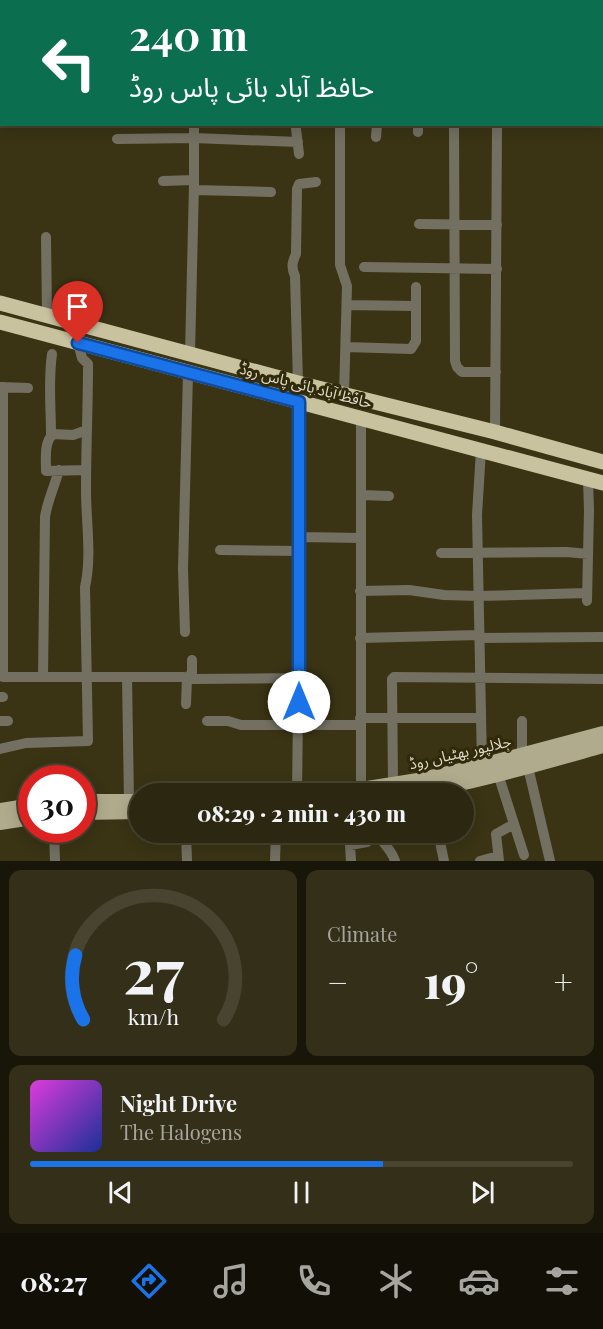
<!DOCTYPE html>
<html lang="en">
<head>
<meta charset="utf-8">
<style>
  body { margin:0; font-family:"Playfair Display","Noto Sans Arabic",serif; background:#342f19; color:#f1f3f6; height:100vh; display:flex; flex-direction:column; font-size:22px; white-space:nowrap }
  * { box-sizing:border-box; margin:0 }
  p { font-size:20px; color:#a6a59f }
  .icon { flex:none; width:33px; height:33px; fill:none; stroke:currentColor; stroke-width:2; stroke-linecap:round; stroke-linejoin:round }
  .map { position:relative; height:861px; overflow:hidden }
  .drawer { display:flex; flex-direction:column; gap:9px; padding:9px; background:#181509; flex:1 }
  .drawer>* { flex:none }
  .banner { position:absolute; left:0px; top:0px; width:603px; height:126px; box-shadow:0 3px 15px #0003,0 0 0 2px #484430; background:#0b6e4f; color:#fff; overflow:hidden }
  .speed { position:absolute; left:18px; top:765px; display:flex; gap:12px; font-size:30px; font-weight:700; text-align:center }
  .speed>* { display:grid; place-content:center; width:78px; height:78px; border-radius:50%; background:#2c2710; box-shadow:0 3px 15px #0003,0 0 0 2px #484430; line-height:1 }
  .speed .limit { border:9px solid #d22; background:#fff; color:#111 }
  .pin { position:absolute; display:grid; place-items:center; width:51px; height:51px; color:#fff; margin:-62px -26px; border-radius:50% 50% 50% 0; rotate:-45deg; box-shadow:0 0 6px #0007 }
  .pin .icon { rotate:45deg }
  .me { position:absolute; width:66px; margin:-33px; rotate:0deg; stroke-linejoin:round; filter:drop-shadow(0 0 4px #0008) }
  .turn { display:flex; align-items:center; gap:21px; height:126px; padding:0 30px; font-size:27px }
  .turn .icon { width:78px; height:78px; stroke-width:2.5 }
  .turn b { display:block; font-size:42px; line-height:51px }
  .big { font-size:45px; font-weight:800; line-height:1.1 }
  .drawer .tile { flex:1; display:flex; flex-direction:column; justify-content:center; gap:9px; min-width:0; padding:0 21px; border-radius:12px; background:#342f19 }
  .drawer .dial { align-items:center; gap:0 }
  .dial svg { height:156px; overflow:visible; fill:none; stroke:#484430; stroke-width:7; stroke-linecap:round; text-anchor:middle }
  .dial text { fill:#f1f3f6; stroke:none }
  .song { display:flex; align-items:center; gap:18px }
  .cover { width:72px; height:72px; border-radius:9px; background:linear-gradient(135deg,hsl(300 70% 55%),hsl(230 70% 35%)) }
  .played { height:6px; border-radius:3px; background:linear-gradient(90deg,#1a73e8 65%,#484430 65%) }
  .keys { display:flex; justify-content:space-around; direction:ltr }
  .heat { display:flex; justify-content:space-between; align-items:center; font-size:33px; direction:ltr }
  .drawer .tiles { flex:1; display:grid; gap:9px; grid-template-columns:1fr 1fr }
  .tile:last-child { grid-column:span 2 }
  .trip { position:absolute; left:129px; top:783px; width:345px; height:60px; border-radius:30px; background:#2c2710; box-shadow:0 3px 15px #0003,0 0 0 2px #484430; font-weight:800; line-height:60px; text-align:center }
  .dock { display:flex; height:96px; justify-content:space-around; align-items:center; background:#121006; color:#a6a59f }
  .dock .icon { width:42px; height:42px }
  .dock .active { color:#1a73e8 }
  .dock b { font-size:27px; color:#f1f3f6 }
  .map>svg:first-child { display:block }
</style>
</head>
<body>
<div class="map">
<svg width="603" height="861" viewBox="0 0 603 861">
  <rect width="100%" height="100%" fill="#3a3415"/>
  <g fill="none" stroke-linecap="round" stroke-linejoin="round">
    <path stroke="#737062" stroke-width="10" d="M 418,0 L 418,2
      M 583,0 L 583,2
      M 37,2 L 37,0
      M 294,2 L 294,0
      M 377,2 L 377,0
      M 463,2 L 463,0
      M 503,2 L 503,0
      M 602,12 L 603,11
      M 602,54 L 603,58
      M 602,116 L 603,116
      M 340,124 L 340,265 L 347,286 L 344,395
      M 454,124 L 455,361 L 457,367 L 462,372 L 496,372
      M 296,129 L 299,154
      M 418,132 L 418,124
      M 376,137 L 377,124
      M 117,139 L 194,138 L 298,142
      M 163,181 L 194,180
      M 194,190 L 271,192
      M 419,224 L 497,225
      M 46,237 L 47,315
      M 364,267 L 497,269
      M 347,305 L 415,306
      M 346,347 L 411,349 L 416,341 L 416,287
      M 190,354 L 194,184 L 194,124
      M 298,383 L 295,276 C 291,267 292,263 296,254 L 297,189 L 299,184 L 316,182
      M 0,387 L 28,388
      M 3,387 L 3,677 L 183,677 L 193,679 L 299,678
      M 361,418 L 361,789
      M 495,432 L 497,128
      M 51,435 C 51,408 48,381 52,354
      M 481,450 L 477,515 L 482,765
      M 86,470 L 46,471 C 46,458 44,442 53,434 L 73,435 L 87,430
      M 361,495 L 389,496
      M 300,537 L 361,538
      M 220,550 L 300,551
      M 441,553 L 567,552 L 588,554
      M 360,591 L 409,590 L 444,595 L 479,596 L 587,593
      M 587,601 L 589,510 L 588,479
      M 185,632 L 183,569 L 188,373
      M 360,638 L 479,635
      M 479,638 L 602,637
      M 43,677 L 45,517 C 47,502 55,485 59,470
      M 127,677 L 129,801
      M 0,697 L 3,697
      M 186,704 L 187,678 L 192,673 L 192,660
      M 360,718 L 481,718
      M 0,721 L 8,721
      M 207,721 L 228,721 L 241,725 L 360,725
      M 522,721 L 522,755
      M 0,749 L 26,743 L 88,741 L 85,587 C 92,556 86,522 86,490 C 86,448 88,406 88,364 L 82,358 L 78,343
      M 528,767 L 550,861
      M 498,774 L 524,855
      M 393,784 L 392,679 L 394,677 L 603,679
      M 297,794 L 300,551 L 299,402
      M 54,830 L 55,861
      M 186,832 L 187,861
      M 377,832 C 382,844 391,848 395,861
      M 438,832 L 444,861
      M 275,861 L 276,832
      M 351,861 L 350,845 L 367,842 L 366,832
      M 480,861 L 498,856
      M 499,861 L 496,834 L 514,824"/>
    <path stroke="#b1ab8e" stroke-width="14" d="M 322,794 L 361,789 L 418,780 L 482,765 L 603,733
      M 409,794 C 475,783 539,764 603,746
      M 82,801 L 140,801
      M 0,810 L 32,805
      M 82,813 L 140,812
      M 0,823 L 32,818"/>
    <path stroke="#c9c29f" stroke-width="15" d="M 0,303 L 302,384 L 495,432 L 603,462
      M 0,322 L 603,483"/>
  </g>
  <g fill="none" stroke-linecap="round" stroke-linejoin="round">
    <g stroke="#114b97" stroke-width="15">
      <path id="route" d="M 78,343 L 299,402 L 299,702"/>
    </g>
    <use href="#route" stroke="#1a73e8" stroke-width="10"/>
  </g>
  <g text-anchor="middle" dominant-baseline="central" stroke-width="6" stroke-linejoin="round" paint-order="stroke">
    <g font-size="15" fill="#dddac9" stroke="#302a0b">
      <text transform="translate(306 385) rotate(15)">حافظ آباد بائی پاس روڈ</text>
      <text transform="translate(460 752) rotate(-13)">جلالپور بھٹیاں روڈ</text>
    </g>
  </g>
</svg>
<div class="speed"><div class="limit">30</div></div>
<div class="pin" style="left:78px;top:343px;background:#d93025"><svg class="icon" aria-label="arrive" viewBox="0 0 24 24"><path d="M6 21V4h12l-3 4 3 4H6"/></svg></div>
<svg class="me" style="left:299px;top:702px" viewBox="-20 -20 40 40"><circle r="19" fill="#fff"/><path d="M0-13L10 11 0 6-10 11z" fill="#1a73e8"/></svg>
<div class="trip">08:29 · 2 min · 430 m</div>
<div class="banner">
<div class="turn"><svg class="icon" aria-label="left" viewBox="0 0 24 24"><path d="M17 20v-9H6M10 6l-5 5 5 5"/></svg><div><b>240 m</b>حافظ آباد بائی پاس روڈ</div></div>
</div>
</div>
<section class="drawer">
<div class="tiles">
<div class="tile dial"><svg viewBox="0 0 100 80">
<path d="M14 69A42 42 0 1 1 86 69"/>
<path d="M14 69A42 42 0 0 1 10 36" stroke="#1a73e8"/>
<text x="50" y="56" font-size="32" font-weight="700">27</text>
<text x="50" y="72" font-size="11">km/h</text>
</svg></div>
<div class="tile"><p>Climate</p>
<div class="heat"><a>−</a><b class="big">19°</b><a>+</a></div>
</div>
<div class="tile">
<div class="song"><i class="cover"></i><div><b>Night Drive</b><p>The Halogens</p></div></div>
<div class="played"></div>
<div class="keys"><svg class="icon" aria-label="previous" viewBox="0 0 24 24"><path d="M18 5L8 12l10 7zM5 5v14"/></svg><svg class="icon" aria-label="pause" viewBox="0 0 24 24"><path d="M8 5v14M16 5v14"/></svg><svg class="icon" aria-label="next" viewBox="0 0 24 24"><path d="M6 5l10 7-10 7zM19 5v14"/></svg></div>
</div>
</div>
</section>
<nav class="dock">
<b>08:27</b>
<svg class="icon active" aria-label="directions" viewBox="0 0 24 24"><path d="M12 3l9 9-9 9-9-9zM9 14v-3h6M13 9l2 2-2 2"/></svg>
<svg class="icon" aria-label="music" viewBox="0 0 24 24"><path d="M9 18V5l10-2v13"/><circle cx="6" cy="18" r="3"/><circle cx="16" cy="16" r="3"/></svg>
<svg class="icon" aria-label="phone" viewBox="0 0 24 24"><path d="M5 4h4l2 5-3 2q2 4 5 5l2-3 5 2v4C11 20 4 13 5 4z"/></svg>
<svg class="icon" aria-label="climate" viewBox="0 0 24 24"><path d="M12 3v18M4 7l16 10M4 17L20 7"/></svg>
<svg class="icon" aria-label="car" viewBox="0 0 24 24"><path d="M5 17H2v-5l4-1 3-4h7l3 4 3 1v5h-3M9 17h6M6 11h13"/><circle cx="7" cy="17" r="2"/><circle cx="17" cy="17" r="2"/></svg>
<svg class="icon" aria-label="filters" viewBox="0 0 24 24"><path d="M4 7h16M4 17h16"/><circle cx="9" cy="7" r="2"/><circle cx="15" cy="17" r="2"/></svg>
</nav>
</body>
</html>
